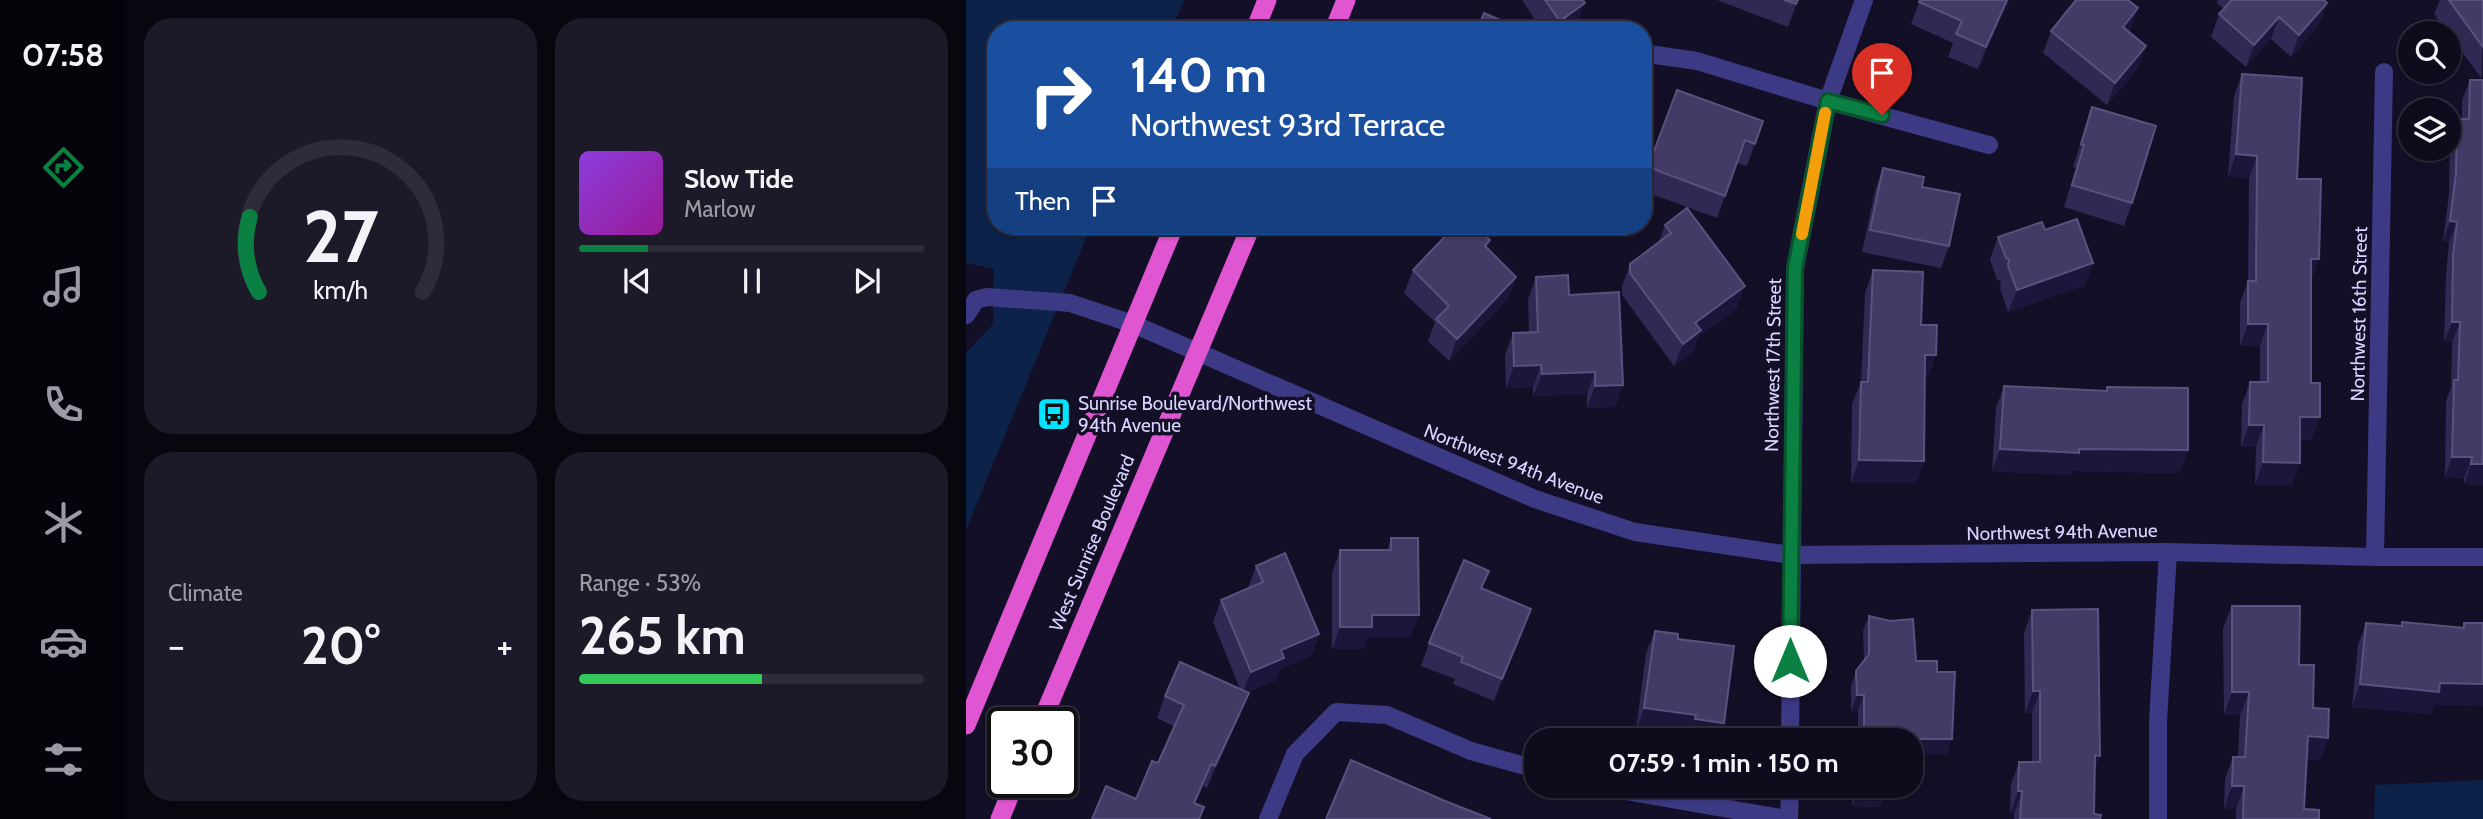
<!DOCTYPE html>
<html lang="en">
<head>
<meta charset="utf-8">
<style>
  body { margin:0; font-family:Cabin,sans-serif; background:#1c1929; color:#f1f3f6; height:100vh; display:flex; flex-direction:column; font-size:26px; white-space:nowrap }
  * { box-sizing:border-box; margin:0 }
  p { font-size:23px; color:#9b9ba3 }
  .icon { flex:none; width:38px; height:38px; fill:none; stroke:currentColor; stroke-width:2; stroke-linecap:round; stroke-linejoin:round }
  .map { position:relative; flex:1; overflow:hidden }
  .drawer { display:flex; flex-direction:column; gap:18px; padding:18px; background:#08060f; width:840px }
  .drawer>* { flex:none }
  .hud { position:absolute; left:21px; top:21px; width:665px; height:214px; border-radius:28px; box-shadow:0 2px 5px #0004,0 0 0 2px #2e2b3b; background:#1a4fa0; color:#fff; overflow:hidden }
  .controls { position:absolute; left:1432px; top:21px; display:grid; gap:14px }
  .controls a { display:grid; place-items:center; width:63px; height:63px; border-radius:50%; background:#0e0b1c; box-shadow:0 2px 5px #0004,0 0 0 2px #2e2b3b; font-size:35px }
  .speed { position:absolute; left:21px; top:707px; display:flex; gap:14px; font-size:35px; font-weight:700; text-align:center }
  .speed>* { display:grid; place-content:center; width:91px; height:91px; border-radius:50%; background:#0e0b1c; box-shadow:0 2px 5px #0004,0 0 0 2px #2e2b3b; line-height:1 }
  .speed .limit { border:4px solid #111; border-radius:10px; background:#fff; color:#111 }
  .pin { position:absolute; display:grid; place-items:center; width:60px; height:60px; color:#fff; margin:-72px -30px; border-radius:50% 50% 50% 0; rotate:-45deg; box-shadow:0 0 7px #0007 }
  .pin .icon { rotate:45deg }
  .me { position:absolute; width:77px; margin:-38px; rotate:0deg; stroke-linejoin:round; filter:drop-shadow(0 0 5px #0008) }
  .turn { display:flex; align-items:center; gap:24px; height:147px; padding:0 28px; font-size:32px }
  .turn .icon { width:91px; height:91px; stroke-width:2.5 }
  .turn b { display:block; font-size:49px; line-height:60px }
  .then { display:flex; align-items:center; height:66px; padding:0 28px; background:#0003; gap:14px; font-size:26px }
  .big { font-size:52px; font-weight:700; line-height:1.1 }
  .drawer .card { flex:1; display:flex; flex-direction:column; justify-content:center; gap:10px; min-width:0; padding:0 24px; border-radius:28px; background:#1c1929 }
  .drawer .dial { align-items:center; gap:0 }
  .dial svg { height:182px; overflow:visible; fill:none; stroke:#2e2b3b; stroke-width:7; stroke-linecap:round; text-anchor:middle }
  .dial text { fill:#f1f3f6; stroke:none }
  .song { display:flex; align-items:center; gap:21px }
  .cover { width:84px; height:84px; border-radius:10px; background:linear-gradient(135deg,hsl(270 70% 55%),hsl(300 70% 35%)) }
  .played { height:7px; border-radius:4px; background:linear-gradient(90deg,#0b8043 20%,#2e2b3b 20%) }
  .keys { display:flex; justify-content:space-around; direction:ltr }
  .heat { display:flex; justify-content:space-between; align-items:center; font-size:38px; direction:ltr }
  .charge { height:10px; border-radius:5px; background:linear-gradient(90deg,#34c759 53%,#2e2b3b 0) }
  .drawer .tiles { flex:1; display:grid; gap:18px; grid-template-columns:repeat(2,1fr) }
  .trip { position:absolute; left:558px; top:728px; width:399px; height:70px; border-radius:28px; background:#0e0b1c; box-shadow:0 2px 5px #0004,0 0 0 2px #2e2b3b; font-weight:700; line-height:70px; text-align:center }
  main { display:flex; flex:1; min-height:0 }
  .dock { display:flex; flex-direction:column; width:126px; justify-content:space-around; align-items:center; background:#06040b; color:#9b9ba3 }
  .dock .icon { width:49px; height:49px }
  .dock .active { color:#0b8043 }
  .dock b { font-size:32px; color:#f1f3f6 }
  .map>svg:first-child { display:block }
</style>
</head>
<body>
<main>
<nav class="dock">
<b>07:58</b>
<svg class="icon active" aria-label="directions" viewBox="0 0 24 24"><path d="M12 3l9 9-9 9-9-9zM9 14v-3h6M13 9l2 2-2 2"/></svg>
<svg class="icon" aria-label="music" viewBox="0 0 24 24"><path d="M9 18V5l10-2v13"/><circle cx="6" cy="18" r="3"/><circle cx="16" cy="16" r="3"/></svg>
<svg class="icon" aria-label="phone" viewBox="0 0 24 24"><path d="M5 4h4l2 5-3 2q2 4 5 5l2-3 5 2v4C11 20 4 13 5 4z"/></svg>
<svg class="icon" aria-label="climate" viewBox="0 0 24 24"><path d="M12 3v18M4 7l16 10M4 17L20 7"/></svg>
<svg class="icon" aria-label="car" viewBox="0 0 24 24"><path d="M5 17H2v-5l4-1 3-4h7l3 4 3 1v5h-3M9 17h6M6 11h13"/><circle cx="7" cy="17" r="2"/><circle cx="17" cy="17" r="2"/></svg>
<svg class="icon" aria-label="filters" viewBox="0 0 24 24"><path d="M4 7h16M4 17h16"/><circle cx="9" cy="7" r="2"/><circle cx="15" cy="17" r="2"/></svg>
</nav>
<section class="drawer">
<div class="tiles">
<div class="card dial"><svg viewBox="0 0 100 80">
<path d="M14 69A42 42 0 1 1 86 69"/>
<path d="M14 69A42 42 0 0 1 10 36" stroke="#0b8043"/>
<text x="50" y="56" font-size="32" font-weight="700">27</text>
<text x="50" y="72" font-size="11">km/h</text>
</svg></div>
<div class="card">
<div class="song"><i class="cover"></i><div><b>Slow Tide</b><p>Marlow</p></div></div>
<div class="played"></div>
<div class="keys"><svg class="icon" aria-label="previous" viewBox="0 0 24 24"><path d="M18 5L8 12l10 7zM5 5v14"/></svg><svg class="icon" aria-label="pause" viewBox="0 0 24 24"><path d="M8 5v14M16 5v14"/></svg><svg class="icon" aria-label="next" viewBox="0 0 24 24"><path d="M6 5l10 7-10 7zM19 5v14"/></svg></div>
</div>
<div class="card"><p>Climate</p>
<div class="heat"><a>−</a><b class="big">20°</b><a>+</a></div>
</div>
<div class="card"><p>Range · 53%</p><b class="big">265 km</b><div class="charge"></div></div>
</div>
</section>
<div class="map">
<svg width="1517" height="819" viewBox="0 0 1517 819">
  <rect width="100%" height="100%" fill="#130f26"/>
  <path fill="#0c2248" d="M 0,0 L 218,0 L 206,30 L 30,30 L 30,226 L 125,226 L 0,530 L 0,353 L 27,324 L 28,269 L 0,263 Z
    M 1517,780 L 1517,819 L 1408,819 L 1409,785 Z"/>
  <g fill="none" stroke-linecap="round" stroke-linejoin="round">
    <path stroke="#3d3a85" stroke-width="18" d="M 677,58 L 683,54 L 731,61 L 862,101 L 1023,145
      M 0,315 L 10,300 L 21,297 L 104,303 L 167,324 L 569,499 L 669,532 L 824,555 L 1202,552 L 1409,557 L 1517,557
      M 1409,557 L 1418,72
      M 824,740 L 829,268 L 862,101 L 898,0
      M 631,786 L 820,819
      M 302,819 L 329,754 L 370,712 L 421,715 L 505,751 L 570,769
      M 823,819 L 824,786
      M 1192,819 L 1192,721 L 1202,552"/>
    <path stroke="#e055d1" stroke-width="19" d="M 289,30 L 301,0
      M 368,30 L 380,0
      M 75,723 L 285,226
      M 0,725 L 208,226
      M 34,819 L 49,782"/>
  </g>
  <path fill="#312854" d="M 556,0 L 617,0 L 611,25 L 605,30 L 576,30 Z
    M 751,0 L 832,0 L 822,27 Z
    M 954,0 L 1043,0 L 1012,69 L 982,57 L 987,43 L 945,24 Z
    M 1252,0 L 1358,0 L 1361,3 L 1353,25 L 1325,57 L 1305,39 L 1280,67 L 1245,37 L 1253,14 L 1258,9 L 1251,3 Z
    M 1474,0 L 1517,0 L 1516,79 L 1468,14 Z
    M 1085,31 L 1164,31 L 1163,32 L 1172,68 L 1141,105 L 1077,53 Z
    M 1276,74 L 1331,179 L 1345,280 L 1346,440 L 1334,440 L 1326,485 L 1289,485 L 1290,447 L 1275,447 L 1276,404 L 1284,382 L 1294,382 L 1294,346 L 1274,346 L 1274,303 L 1282,281 L 1283,178 L 1262,177 L 1268,96 Z
    M 1504,80 L 1517,80 L 1517,485 L 1498,484 L 1498,478 L 1479,477 L 1480,401 L 1485,388 L 1486,342 L 1478,342 L 1480,275 L 1483,242 L 1477,242 L 1483,194 L 1484,139 L 1491,119 L 1496,119 L 1496,100 Z
    M 711,90 L 797,121 L 781,166 L 771,163 L 751,218 L 677,191 L 677,181 Z
    M 1126,107 L 1166,203 L 1158,226 L 1098,207 L 1110,168 L 1107,167 Z
    M 917,168 L 956,187 L 983,246 L 975,268 L 896,252 L 909,191 Z
    M 699,225 L 771,308 L 732,337 L 727,352 L 708,366 L 656,295 L 656,286 L 664,264 L 692,243 Z
    M 1079,230 L 1127,263 L 1119,285 L 1042,312 L 1034,288 L 1035,281 L 1031,280 L 1024,259 L 1032,237 Z
    M 521,248 L 550,277 L 542,299 L 483,361 L 462,341 L 469,322 L 438,293 L 447,270 Z
    M 907,270 L 955,325 L 962,377 L 959,377 L 958,461 L 950,483 L 885,483 L 886,404 L 895,382 L 899,293 Z
    M 570,277 L 603,295 L 657,385 L 649,407 L 621,408 L 621,394 L 567,396 L 567,387 L 540,388 L 539,355 L 547,333 L 563,332 L 562,299 Z
    M 1038,386 L 1140,391 L 1141,387 L 1222,450 L 1213,473 L 1106,471 L 1105,475 L 1026,471 L 1030,408 Z
    M 425,538 L 445,637 L 402,637 L 398,649 L 366,649 L 366,573 L 374,550 L 421,550 Z
    M 290,566 L 353,634 L 345,656 L 314,669 L 310,680 L 281,692 L 283,693 L 274,715 L 241,788 L 237,786 L 229,804 L 170,799 L 192,763 L 209,727 L 191,718 L 199,696 L 274,689 L 247,622 L 255,600 L 282,588 Z
    M 516,589 L 557,632 L 528,701 L 487,684 L 489,679 L 455,666 L 463,643 Z
    M 1266,606 L 1333,665 L 1347,708 L 1362,738 L 1354,760 L 1341,759 L 1338,809 L 1353,819 L 1270,819 L 1270,809 L 1258,808 L 1259,779 L 1267,757 L 1272,757 L 1274,715 L 1258,715 L 1257,628 Z
    M 1066,610 L 1129,770 L 1128,814 L 1134,819 L 1048,819 L 1048,814 L 1044,814 L 1045,784 L 1053,762 L 1066,762 L 1066,713 L 1059,713 L 1058,633 Z
    M 903,616 L 950,661 L 971,672 L 981,754 L 945,740 L 892,740 L 892,710 L 885,711 L 885,686 L 890,671 L 898,661 L 897,631 Z
    M 1436,622 L 1496,628 L 1498,623 L 1517,623 L 1468,705 L 1465,714 L 1386,707 L 1392,645 L 1400,623 L 1435,626 Z
    M 689,631 L 712,639 L 752,740 L 721,740 L 722,737 L 670,730 L 680,653 Z
    M 886,786 L 920,786 L 920,791 L 914,807 L 886,806 Z"/>
  <path fill="#1d163a" d="M 1041,0 L 1043,0 L 1012,69 L 1020,47 Z
    M 619,3 L 611,25 L 605,30 L 590,30 L 594,21 Z
    M 1361,3 L 1353,25 L 1325,57 L 1333,35 Z
    M 1172,8 L 1164,31 L 1149,49 L 1157,27 Z
    M 1313,17 L 1305,39 L 1280,67 L 1288,45 Z
    M 1180,46 L 1172,68 L 1141,105 L 1149,83 Z
    M 1270,154 L 1291,156 L 1283,178 L 1262,177 Z
    M 1484,221 L 1491,222 L 1483,242 L 1477,242 Z
    M 1345,259 L 1353,259 L 1345,281 Z
    M 1127,263 L 1119,285 L 1042,312 L 1051,290 Z
    M 550,277 L 542,299 L 483,361 L 491,339 Z
    M 779,286 L 771,308 L 732,337 L 727,352 L 708,366 L 717,344 L 729,323 Z
    M 1486,322 L 1494,322 L 1486,342 L 1478,342 Z
    M 1282,324 L 1302,324 L 1294,346 L 1274,346 Z
    M 959,355 L 970,355 L 962,377 L 951,377 Z
    M 575,365 L 567,387 L 540,388 L 548,366 Z
    M 629,372 L 621,394 L 567,396 L 576,374 Z
    M 657,385 L 649,407 L 621,408 L 629,386 Z
    M 1334,417 L 1354,417 L 1346,440 L 1326,439 Z
    M 1283,425 L 1298,425 L 1290,447 L 1275,447 Z
    M 1034,449 L 1113,449 L 1222,450 L 1213,473 L 1106,471 L 1105,475 L 1026,471 Z
    M 1486,457 L 1506,457 L 1498,478 L 1479,477 Z
    M 893,460 L 958,461 L 950,483 L 885,483 Z
    M 1297,462 L 1334,463 L 1326,485 L 1289,485 Z
    M 1505,464 L 1517,464 L 1517,485 L 1498,484 Z
    M 565,609 L 557,632 L 528,701 L 536,679 Z
    M 406,615 L 453,615 L 445,637 L 402,637 L 398,649 L 366,649 L 374,627 Z
    M 353,634 L 345,656 L 314,669 L 310,680 L 276,694 L 285,672 L 315,650 Z
    M 1474,683 L 1517,684 L 1517,706 L 1468,705 L 1465,714 L 1386,707 L 1394,684 Z
    M 1067,691 L 1074,691 L 1066,713 L 1059,713 Z
    M 1266,692 L 1283,692 L 1274,715 L 1258,715 Z
    M 283,693 L 274,715 L 241,788 L 249,766 Z
    M 891,695 L 898,695 L 892,710 L 885,711 Z
    M 678,708 L 730,715 L 722,737 L 670,730 Z
    M 729,719 L 758,723 L 752,740 L 721,740 Z
    M 1342,736 L 1362,738 L 1354,760 L 1334,759 Z
    M 942,739 L 986,739 L 981,754 L 945,754 L 945,740 L 941,740 Z
    M 1129,755 L 1134,756 L 1126,778 Z
    M 245,764 L 237,786 L 223,819 L 228,803 Z
    M 1266,786 L 1278,786 L 1270,809 L 1258,808 Z
    M 891,791 L 920,791 L 914,807 L 886,806 Z
    M 1052,791 L 1056,791 L 1048,814 L 1044,814 Z"/>
  <path fill="#433a66" stroke="#5a527e" stroke-width="2" d="M 579,0 L 617,0 L 619,3 L 594,21 Z
    M 818,0 L 832,0 L 830,4 Z
    M 954,0 L 1041,0 L 1020,47 L 990,34 L 996,21 L 953,2 Z
    M 1110,0 L 1162,0 L 1172,8 L 1157,27 L 1180,46 L 1149,83 L 1085,31 Z
    M 1266,0 L 1358,0 L 1361,3 L 1333,35 L 1313,17 L 1288,45 L 1253,14 Z
    M 1483,0 L 1517,0 L 1517,47 Z
    M 518,13 L 557,30 L 511,30 Z
    M 1276,74 L 1336,78 L 1331,179 L 1355,179 L 1353,259 L 1345,259 L 1345,383 L 1354,383 L 1354,417 L 1334,417 L 1334,463 L 1297,462 L 1298,425 L 1283,425 L 1284,382 L 1302,382 L 1302,324 L 1282,324 L 1282,281 L 1290,281 L 1291,156 L 1270,154 Z
    M 1504,80 L 1517,80 L 1517,464 L 1505,464 L 1506,457 L 1486,457 L 1488,380 L 1492,380 L 1494,322 L 1486,322 L 1487,255 L 1491,222 L 1484,221 L 1490,173 L 1491,119 L 1503,119 Z
    M 711,90 L 797,121 L 789,144 L 779,140 L 759,196 L 682,167 Z
    M 1126,107 L 1190,126 L 1166,203 L 1106,185 L 1118,145 L 1115,144 Z
    M 917,168 L 958,177 L 956,187 L 994,194 L 983,246 L 904,230 Z
    M 721,208 L 779,286 L 729,323 L 735,330 L 717,344 L 664,273 L 664,264 L 705,233 L 699,225 Z
    M 1111,219 L 1127,263 L 1051,290 L 1042,266 L 1043,259 L 1040,258 L 1032,237 L 1076,222 L 1079,230 Z
    M 489,226 L 509,226 L 524,240 L 519,246 L 550,277 L 491,339 L 470,319 L 483,306 L 447,270 Z
    M 907,270 L 957,272 L 955,325 L 971,325 L 970,355 L 959,355 L 958,461 L 893,460 L 895,382 L 902,382 Z
    M 602,275 L 603,295 L 653,292 L 657,385 L 629,386 L 629,372 L 576,374 L 575,365 L 548,366 L 547,333 L 572,332 L 570,277 Z
    M 1038,386 L 1141,391 L 1141,387 L 1222,388 L 1222,450 L 1113,449 L 1113,453 L 1034,449 Z
    M 425,538 L 452,538 L 453,615 L 406,615 L 406,627 L 374,627 L 374,550 L 425,550 Z
    M 319,553 L 353,634 L 315,650 L 318,658 L 285,672 L 255,600 L 297,582 L 290,566 Z
    M 498,560 L 523,571 L 515,588 L 565,609 L 536,679 L 495,662 L 497,657 L 463,643 Z
    M 1266,606 L 1334,606 L 1333,665 L 1348,665 L 1347,708 L 1363,709 L 1362,738 L 1342,736 L 1338,809 L 1353,810 L 1353,819 L 1277,819 L 1278,786 L 1266,786 L 1267,757 L 1279,757 L 1283,692 L 1266,692 Z
    M 1132,609 L 1134,756 L 1129,755 L 1128,814 L 1135,815 L 1134,819 L 1054,819 L 1056,791 L 1052,791 L 1053,762 L 1074,762 L 1074,691 L 1067,691 L 1066,610 Z
    M 903,616 L 924,621 L 947,619 L 950,661 L 971,661 L 971,672 L 989,672 L 986,739 L 942,739 L 942,740 L 898,740 L 898,695 L 891,695 L 890,671 L 903,654 Z
    M 1436,622 L 1498,628 L 1498,623 L 1517,623 L 1517,684 L 1474,683 L 1473,692 L 1394,684 L 1400,623 L 1436,626 Z
    M 689,631 L 712,634 L 712,639 L 768,646 L 758,723 L 729,719 L 730,715 L 678,708 Z
    M 214,662 L 283,693 L 249,766 L 245,764 L 228,803 L 238,807 L 233,819 L 126,819 L 140,786 L 170,799 L 186,761 L 192,763 L 218,705 L 199,696 Z
    M 385,760 L 479,801 L 525,819 L 360,819 Z
    M 891,786 L 920,786 L 920,791 L 891,791 Z"/>
  <g fill="none" stroke-linecap="round" stroke-linejoin="round">
    <g stroke="#07532c" stroke-width="18">
      <path id="route" d="M 824,661 L 829,268 L 862,101 L 916,115"/>
    </g>
    <use href="#route" stroke="#0b8043" stroke-width="12"/>
    <path stroke="#f59e0b" stroke-width="12" d="M 836,234 L 859,113"/>
  </g>
  <defs>
    <g id="bus-square" transform="scale(1.75)"><rect x="-9" y="-9" width="18" height="18" rx="4" fill="#00e5ff" stroke="#130f26"/><path d="M-5-6H5V4H4V6H2V4H-2V6H-4V4H-5ZM-3.5-4V0h7V-4ZM-3.5 1.2v1.5H-2V1.2ZM2 1.2v1.5H3.5V1.2Z" fill="#111"/></g>
  </defs>
  <g fill-rule="evenodd">
    <use href="#bus-square" x="88" y="414"/>
  </g>
  <g text-anchor="middle" dominant-baseline="central" stroke-width="7" stroke-linejoin="round" paint-order="stroke">
    <g font-size="19" fill="#d9d4ff" stroke="#130f26">
      <text transform="translate(1393 314) rotate(-89)">Northwest 16th Street</text>
      <text transform="translate(807 365) rotate(-89)">Northwest 17th Street</text>
      <text transform="translate(548 464) rotate(21)">Northwest 94th Avenue</text>
      <text transform="translate(1096 532) rotate(-1)">Northwest 94th Avenue</text>
      <text transform="translate(126 543) rotate(-67)">West Sunrise Boulevard</text>
    </g>
    <g font-size="19" fill="#d9d4ff" stroke="#130f26" text-anchor="start">
      <text x="112" y="403">Sunrise Boulevard/Northwest<tspan x="112" dy="22">94th Avenue</tspan></text>
    </g>
  </g>
</svg>
<div class="controls">
<a><svg class="icon" aria-label="search" viewBox="0 0 24 24"><circle cx="10" cy="10" r="6"/><path d="M15 15l6 6"/></svg></a>
<a><svg class="icon" aria-label="layers" viewBox="0 0 24 24"><path d="M12 4l9 5-9 5-9-5zM3 14l9 5 9-5"/></svg></a>
</div>
<div class="speed"><div class="limit">30</div></div>
<div class="pin" style="left:916px;top:115px;background:#d93025"><svg class="icon" aria-label="arrive" viewBox="0 0 24 24"><path d="M6 21V4h12l-3 4 3 4H6"/></svg></div>
<svg class="me" style="left:824px;top:661px" viewBox="-20 -20 40 40"><circle r="19" fill="#fff"/><path d="M0-13L10 11 0 6-10 11z" fill="#0b8043"/></svg>
<div class="trip">07:59 · 1 min · 150 m</div>
<div class="hud">
<div class="turn"><svg class="icon" aria-label="right" viewBox="0 0 24 24"><path d="M7 20v-9h11M14 6l5 5-5 5"/></svg><div><b>140 m</b>Northwest 93rd Terrace</div></div>
<div class="then">Then<svg class="icon" aria-label="arrive" viewBox="0 0 24 24"><path d="M6 21V4h12l-3 4 3 4H6"/></svg></div>
</div>
</div>
</main>
</body>
</html>
